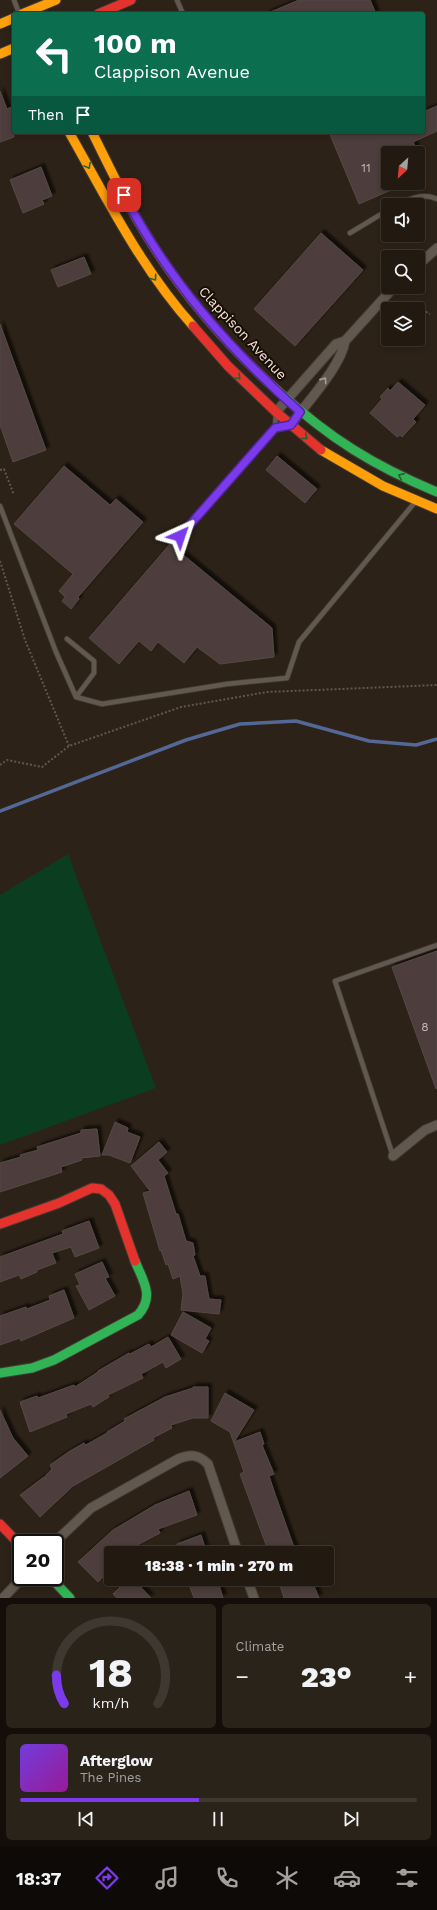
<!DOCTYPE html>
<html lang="en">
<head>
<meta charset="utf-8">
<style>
  body { margin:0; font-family:"Work Sans",sans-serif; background:#2a231a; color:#f1f3f6; height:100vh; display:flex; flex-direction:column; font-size:15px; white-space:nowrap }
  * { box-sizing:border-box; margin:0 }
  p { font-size:13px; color:#a2a19f }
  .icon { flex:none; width:22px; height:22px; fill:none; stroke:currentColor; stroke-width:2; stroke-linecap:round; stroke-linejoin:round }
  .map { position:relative; height:1598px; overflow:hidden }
  .drawer { display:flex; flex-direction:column; gap:6px; padding:6px; background:#130e09; flex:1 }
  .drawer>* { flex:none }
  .banner { position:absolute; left:12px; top:12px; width:413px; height:122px; border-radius:4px; box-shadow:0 2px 6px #0003,0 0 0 1px #3f3831; background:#0b6e4f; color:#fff; overflow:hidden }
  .needle { width:26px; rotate:206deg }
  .fabs { position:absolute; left:381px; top:146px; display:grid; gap:8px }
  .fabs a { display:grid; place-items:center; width:44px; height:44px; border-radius:4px; background:#221a11; box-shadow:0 2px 6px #0003,0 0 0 1px #3f3831; font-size:20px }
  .speed { position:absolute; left:12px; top:1534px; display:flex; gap:8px; font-size:20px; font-weight:700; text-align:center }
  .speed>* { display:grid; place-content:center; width:52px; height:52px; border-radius:50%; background:#221a11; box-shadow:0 2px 6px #0003,0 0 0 1px #3f3831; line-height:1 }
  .speed .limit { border:2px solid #111; border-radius:6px; background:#fff; color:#111 }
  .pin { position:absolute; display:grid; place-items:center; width:34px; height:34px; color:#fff; margin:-17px; border-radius:8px; box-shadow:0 2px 6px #0006 }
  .me { position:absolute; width:44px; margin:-22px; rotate:42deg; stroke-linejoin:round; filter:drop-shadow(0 0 3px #0008) }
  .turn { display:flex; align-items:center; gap:14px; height:84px; padding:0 16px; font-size:18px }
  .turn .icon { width:52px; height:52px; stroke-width:2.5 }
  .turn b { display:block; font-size:28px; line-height:34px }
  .then { display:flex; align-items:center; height:38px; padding:0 16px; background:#0003; gap:8px; font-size:15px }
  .big { font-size:30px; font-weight:800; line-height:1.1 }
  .drawer .tile { flex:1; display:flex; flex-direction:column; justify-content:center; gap:6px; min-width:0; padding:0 14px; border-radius:6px; background:#2a231a }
  .drawer .dial { align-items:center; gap:0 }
  .dial svg { height:104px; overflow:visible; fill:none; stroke:#3f3831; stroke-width:7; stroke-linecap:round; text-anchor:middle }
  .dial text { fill:#f1f3f6; stroke:none }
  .song { display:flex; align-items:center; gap:12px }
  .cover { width:48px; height:48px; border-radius:6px; background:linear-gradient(135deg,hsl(260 70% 55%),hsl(300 70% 35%)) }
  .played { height:4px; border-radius:2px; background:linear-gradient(90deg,#7c3aed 45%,#3f3831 45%) }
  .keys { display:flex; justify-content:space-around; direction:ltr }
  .heat { display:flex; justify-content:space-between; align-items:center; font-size:22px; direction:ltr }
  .drawer .tiles { flex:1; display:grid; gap:6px; grid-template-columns:1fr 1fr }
  .tile:last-child { grid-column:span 2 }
  .trip { position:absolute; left:104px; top:1546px; width:230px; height:40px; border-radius:4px; background:#221a11; box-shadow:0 2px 6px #0003,0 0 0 1px #3f3831; font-weight:800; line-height:40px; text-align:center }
  .menu { display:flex; height:64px; justify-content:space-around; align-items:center; background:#0e0a07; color:#a2a19f }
  .menu .icon { width:28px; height:28px }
  .menu .active { color:#7c3aed }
  .menu b { font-size:18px; color:#f1f3f6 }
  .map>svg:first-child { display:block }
</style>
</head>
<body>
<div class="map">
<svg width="437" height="1598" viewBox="0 0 437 1598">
  <defs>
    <filter id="shadow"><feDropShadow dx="3.5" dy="-3.5" stdDeviation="1" flood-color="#0009"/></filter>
  </defs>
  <rect width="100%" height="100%" fill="#2d2217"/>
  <path fill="#0b3e21" d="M 68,854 L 156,1088 L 0,1145 L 0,895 Z"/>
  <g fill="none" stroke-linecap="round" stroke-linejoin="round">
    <path stroke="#536896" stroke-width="3.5" d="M 0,811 L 186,740 L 240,724 L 296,721 L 369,741 L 416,745 L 437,739"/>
  </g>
  <path fill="#4d3d3c" stroke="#554a46" filter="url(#shadow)" d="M 299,0 L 370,0 L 376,14 L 266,14 Z
    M 0,91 L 7,109 L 14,106 L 14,137 L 0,142 Z
    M 437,106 L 437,131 L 413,142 L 418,153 L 388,153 L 388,183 L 407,183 L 359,204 L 329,132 L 423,132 L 423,112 Z
    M 41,167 L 52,196 L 42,200 L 44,204 L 23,213 L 10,180 Z
    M 321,233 L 363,270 L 295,346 L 254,309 Z
    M 84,257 L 91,274 L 58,287 L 51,270 Z
    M 0,324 L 46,450 L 13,462 L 0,425 Z
    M 398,382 L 425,405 L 413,419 L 416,422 L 402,437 L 400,435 L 397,437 L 370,413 L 382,399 L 380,397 L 388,388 L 390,391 Z
    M 277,456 L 317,489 L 305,503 L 266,470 Z
    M 64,466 L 110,505 L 116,499 L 143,522 L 78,597 L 79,599 L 71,609 L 62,601 L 65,597 L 59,591 L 73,574 L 14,524 Z
    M 170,544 L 272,628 L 274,657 L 220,664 L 197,647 L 184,663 L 158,642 L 151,651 L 139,641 L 119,664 L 89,638 Z
    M 437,951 L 437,1088 L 436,1089 L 392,967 Z
    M 115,1122 L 128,1128 L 127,1132 L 140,1137 L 130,1163 L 109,1155 L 102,1155 Z
    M 97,1129 L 100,1156 L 81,1158 L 82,1160 L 61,1167 L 62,1172 L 0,1192 L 0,1163 L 21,1157 L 20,1155 L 38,1150 L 37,1147 L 81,1133 L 81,1130 Z
    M 159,1142 L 167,1152 L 158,1160 L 168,1173 L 164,1176 L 176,1214 L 178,1214 L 186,1241 L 193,1243 L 195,1255 L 193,1256 L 200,1276 L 205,1276 L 209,1299 L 221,1300 L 219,1314 L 181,1310 L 183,1294 L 180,1276 L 173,1279 L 168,1264 L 166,1265 L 161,1250 L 160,1251 L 143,1193 L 150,1191 L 131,1166 Z
    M 89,1221 L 99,1248 L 75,1257 L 71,1247 L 52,1253 L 56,1263 L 37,1270 L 37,1272 L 21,1279 L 19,1275 L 0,1282 L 0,1257 L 63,1234 L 62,1231 Z
    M 102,1262 L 109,1277 L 105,1278 L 115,1296 L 89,1310 L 76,1286 L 80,1285 L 75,1274 Z
    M 64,1290 L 74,1318 L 21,1341 L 20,1338 L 0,1345 L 0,1316 L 26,1307 L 27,1309 L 50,1300 L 49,1296 Z
    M 183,1312 L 211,1328 L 205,1339 L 209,1341 L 202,1353 L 171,1335 Z
    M 168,1337 L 181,1359 L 166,1368 L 163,1362 L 141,1374 L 143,1378 L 108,1395 L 109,1397 L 93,1407 L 91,1404 L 66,1414 L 67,1417 L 30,1432 L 20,1402 L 37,1396 L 38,1398 L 74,1385 L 75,1387 L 98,1372 L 98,1371 L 129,1353 L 130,1354 L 149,1344 L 151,1347 Z
    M 193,1387 L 208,1387 L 208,1418 L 193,1418 L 171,1425 L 172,1428 L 153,1438 L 154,1440 L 73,1486 L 40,1517 L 20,1495 L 44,1477 L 46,1480 L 45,1476 L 52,1469 L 50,1465 L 70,1451 L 84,1443 L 86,1445 L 107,1433 L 107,1432 L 125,1421 L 124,1419 L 165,1397 L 193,1388 Z
    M 225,1393 L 254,1410 L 234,1442 L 260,1432 L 264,1444 L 262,1445 L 274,1474 L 269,1476 L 275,1494 L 296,1553 L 269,1553 L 240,1474 L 244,1472 L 230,1432 L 211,1421 Z
    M 0,1410 L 13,1438 L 28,1456 L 0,1478 Z
    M 189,1491 L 197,1515 L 158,1529 L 160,1533 L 122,1553 L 111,1553 L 111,1569 L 98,1582 L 78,1562 L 113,1530 L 155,1505 Z
    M 201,1535 L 206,1551 L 200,1553 L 180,1553 L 177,1544 Z
    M 128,1579 L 133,1579 L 151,1598 L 117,1598 L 113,1594 Z
    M 187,1579 L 217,1579 L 223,1598 L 194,1598 Z
    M 278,1579 L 311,1579 L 319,1598 L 284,1598 Z"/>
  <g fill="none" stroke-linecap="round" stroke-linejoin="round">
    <g stroke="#453c34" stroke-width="6">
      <path id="lane" d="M 14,0 L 19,13
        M 177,0 L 183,14
        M 397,205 C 410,198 423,193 437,199
        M 350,233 L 388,210
        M 275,428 L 276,413
        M 0,506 L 56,652 L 76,697 L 102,704 L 227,684 L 287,678 L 299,642 L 416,501
        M 180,536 L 275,428 L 289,425
        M 67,639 L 94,661 L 94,673 L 76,697
        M 393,1156 L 335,981 L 437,945"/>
    </g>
    <g stroke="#453c34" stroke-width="11">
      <path id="street" d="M 418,265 L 437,248
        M 276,412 L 336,344 L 345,341
        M 291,425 C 306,403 341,367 345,341 L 394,287
        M 393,1156 L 425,1130 L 437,1125
        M 54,1543 L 91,1508 L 178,1459 C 190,1454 198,1454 208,1464 L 238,1553
        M 247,1579 L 254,1598
        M 3,1598 L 23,1577"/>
    </g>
    <g stroke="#453c34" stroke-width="11">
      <path id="fast" d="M 279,392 C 329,438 374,466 437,492
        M 0,1373 L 32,1368 L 54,1360 L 138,1315 C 155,1296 143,1281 135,1261
        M 50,1577 L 70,1598"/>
    </g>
    <g stroke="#453c34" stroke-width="11">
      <path id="slow" d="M 22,14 L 56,0
        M 0,24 L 14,18
        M 0,54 L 14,48
        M 69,132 C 107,199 141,268 193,326
        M 92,132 C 107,162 121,192 138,221 C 175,285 224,343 279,392
        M 321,450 L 383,486 L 437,509"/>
    </g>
    <g stroke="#453c34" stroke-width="11">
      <path id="jam" d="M 98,14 L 131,0
        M 193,326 L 228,366 L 276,412 L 321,450
        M 0,1224 L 59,1203 L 92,1188 L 101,1189 L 109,1195 L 115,1204 L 135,1261
        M 0,1524 L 21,1546"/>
    </g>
    <path stroke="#5f5850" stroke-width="2" stroke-dasharray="2 2" stroke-linecap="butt" d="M 392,305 L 402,306 L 412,304 L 430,314
      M 0,470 L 4,469 L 14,495
      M 0,561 L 25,640 L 69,746
      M 0,765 L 7,760 L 42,767 L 69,746 L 181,707 L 267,692 L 437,685"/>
    <use href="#lane" stroke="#61584f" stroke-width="4.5"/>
    <use href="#street" stroke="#61584f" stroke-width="9"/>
    <use href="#fast" stroke="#30b455" stroke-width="9"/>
    <use href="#slow" stroke="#ff9f0a" stroke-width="9"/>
    <use href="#jam" stroke="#e5322d" stroke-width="9"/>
  </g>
  <defs><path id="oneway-chevron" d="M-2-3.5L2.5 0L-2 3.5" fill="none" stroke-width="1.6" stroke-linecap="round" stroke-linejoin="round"/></defs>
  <g stroke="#24612e">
    <use href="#oneway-chevron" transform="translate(88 166) rotate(62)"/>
    <use href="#oneway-chevron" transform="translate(154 278) rotate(54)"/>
    <use href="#oneway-chevron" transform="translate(238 377) rotate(45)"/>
    <use href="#oneway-chevron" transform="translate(305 437) rotate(39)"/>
    <use href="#oneway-chevron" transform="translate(401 476) rotate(-156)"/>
  </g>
  <use stroke="#a99e92" href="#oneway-chevron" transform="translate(324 380) rotate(-55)"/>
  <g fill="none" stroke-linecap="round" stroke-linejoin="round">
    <g stroke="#51269a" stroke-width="10">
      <path id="route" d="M 124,195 C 169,281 228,348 300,412 L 291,425 L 275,428 L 180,536"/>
    </g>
    <use href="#route" stroke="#7c3aed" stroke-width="7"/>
  </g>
  <g text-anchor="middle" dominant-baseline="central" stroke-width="4" stroke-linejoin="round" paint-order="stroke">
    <g font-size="12" fill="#c8bab0">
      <text x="366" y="168">11</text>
      <text x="425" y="1027">8</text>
    </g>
    <g font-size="14" fill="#f1e3d6" stroke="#180e06">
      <text transform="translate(243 333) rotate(47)">Clappison Avenue</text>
    </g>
  </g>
</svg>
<div class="fabs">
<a><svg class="needle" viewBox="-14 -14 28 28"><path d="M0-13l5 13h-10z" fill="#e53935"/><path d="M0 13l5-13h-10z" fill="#a2a19f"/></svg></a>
<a><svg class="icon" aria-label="sound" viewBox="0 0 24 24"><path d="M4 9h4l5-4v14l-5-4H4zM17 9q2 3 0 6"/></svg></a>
<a><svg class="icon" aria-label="search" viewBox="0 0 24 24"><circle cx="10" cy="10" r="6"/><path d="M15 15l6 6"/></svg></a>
<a><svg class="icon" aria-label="layers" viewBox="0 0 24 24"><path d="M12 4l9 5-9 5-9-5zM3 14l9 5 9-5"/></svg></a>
</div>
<div class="speed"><div class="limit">20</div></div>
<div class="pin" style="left:124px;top:195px;background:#d93025"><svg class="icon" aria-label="arrive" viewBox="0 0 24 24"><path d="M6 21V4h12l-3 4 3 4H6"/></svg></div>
<svg class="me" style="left:180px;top:536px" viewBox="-20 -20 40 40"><path d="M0-17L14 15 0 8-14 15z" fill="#7c3aed" stroke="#fff" stroke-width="4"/></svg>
<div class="trip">18:38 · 1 min · 270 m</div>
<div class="banner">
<div class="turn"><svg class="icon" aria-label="left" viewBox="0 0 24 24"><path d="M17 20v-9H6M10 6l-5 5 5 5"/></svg><div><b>100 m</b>Clappison Avenue</div></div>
<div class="then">Then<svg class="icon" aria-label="arrive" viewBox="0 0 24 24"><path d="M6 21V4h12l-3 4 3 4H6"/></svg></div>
</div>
</div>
<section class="drawer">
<div class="tiles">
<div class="tile dial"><svg viewBox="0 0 100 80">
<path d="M14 69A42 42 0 1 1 86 69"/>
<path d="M14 69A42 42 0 0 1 8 47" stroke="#7c3aed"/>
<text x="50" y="56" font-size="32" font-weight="700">18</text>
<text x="50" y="72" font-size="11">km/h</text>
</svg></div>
<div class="tile"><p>Climate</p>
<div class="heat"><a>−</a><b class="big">23°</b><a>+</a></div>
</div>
<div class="tile">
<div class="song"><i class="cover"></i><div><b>Afterglow</b><p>The Pines</p></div></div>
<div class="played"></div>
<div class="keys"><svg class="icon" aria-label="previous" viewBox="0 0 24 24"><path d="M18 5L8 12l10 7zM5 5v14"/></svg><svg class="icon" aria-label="pause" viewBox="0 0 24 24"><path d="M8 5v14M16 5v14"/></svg><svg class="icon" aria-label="next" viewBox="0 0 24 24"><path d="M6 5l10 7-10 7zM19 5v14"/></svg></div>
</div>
</div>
</section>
<nav class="menu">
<b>18:37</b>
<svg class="icon active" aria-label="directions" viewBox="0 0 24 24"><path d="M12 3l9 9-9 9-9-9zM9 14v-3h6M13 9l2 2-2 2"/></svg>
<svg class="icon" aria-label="music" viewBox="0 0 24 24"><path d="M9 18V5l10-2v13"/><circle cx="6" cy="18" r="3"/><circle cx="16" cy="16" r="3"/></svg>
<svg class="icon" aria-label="phone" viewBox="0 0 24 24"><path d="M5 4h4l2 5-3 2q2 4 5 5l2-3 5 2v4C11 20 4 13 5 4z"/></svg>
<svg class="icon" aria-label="climate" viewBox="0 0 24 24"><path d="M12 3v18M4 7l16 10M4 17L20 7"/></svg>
<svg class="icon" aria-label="car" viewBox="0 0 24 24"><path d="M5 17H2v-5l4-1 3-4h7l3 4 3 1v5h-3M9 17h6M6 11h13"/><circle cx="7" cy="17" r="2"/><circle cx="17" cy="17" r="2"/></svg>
<svg class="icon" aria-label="filters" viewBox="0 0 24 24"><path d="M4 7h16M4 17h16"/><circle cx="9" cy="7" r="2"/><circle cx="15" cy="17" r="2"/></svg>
</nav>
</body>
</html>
